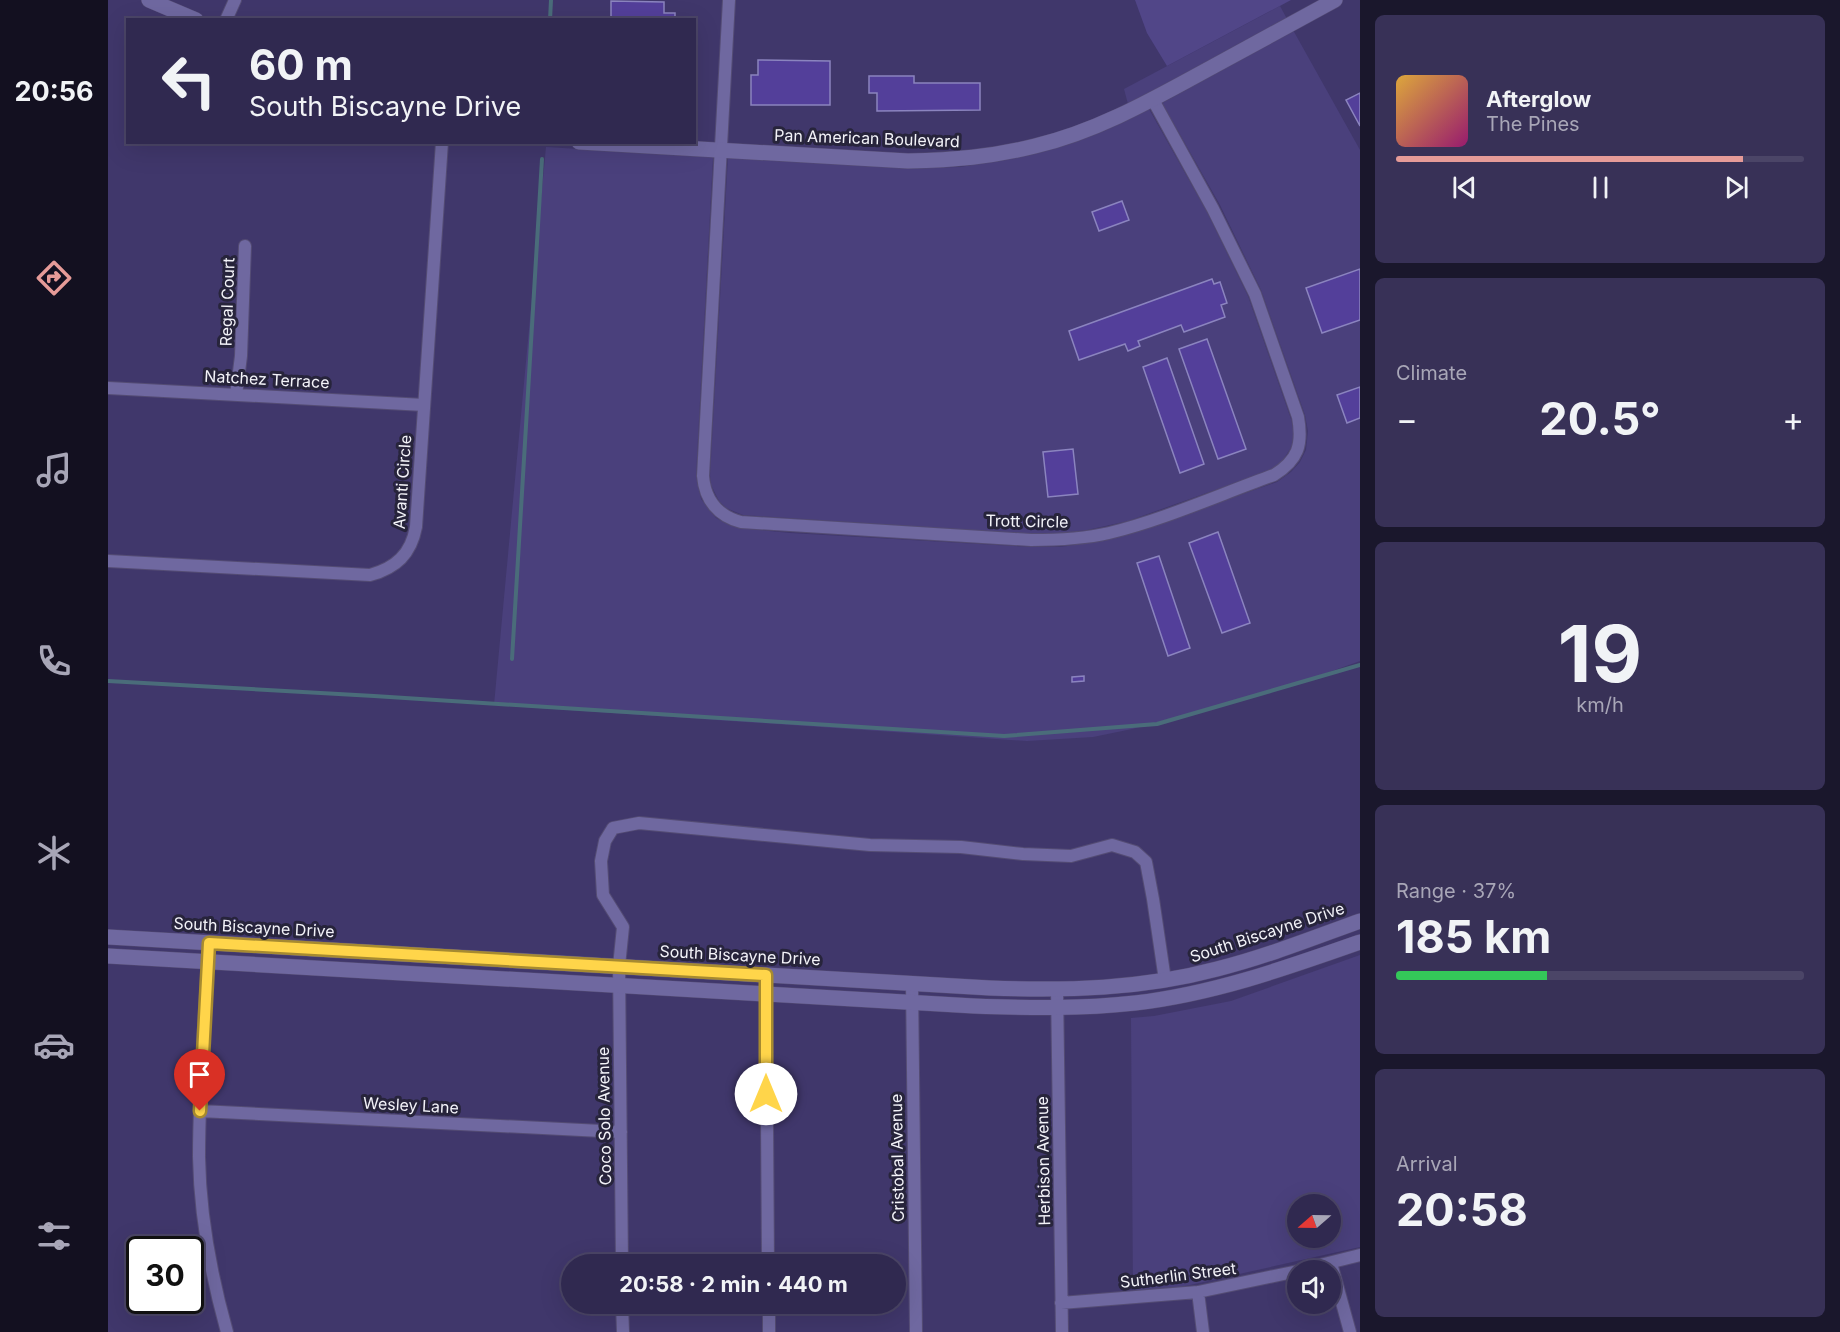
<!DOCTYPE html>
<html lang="en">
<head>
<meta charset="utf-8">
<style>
  body { margin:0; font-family:Inter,sans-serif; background:#383157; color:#f1f3f6; height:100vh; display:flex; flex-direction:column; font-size:22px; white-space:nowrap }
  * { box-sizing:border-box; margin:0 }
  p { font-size:20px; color:#a8a6b7 }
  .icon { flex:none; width:33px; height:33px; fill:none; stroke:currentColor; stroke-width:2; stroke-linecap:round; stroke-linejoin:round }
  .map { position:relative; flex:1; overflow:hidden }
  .sheet { display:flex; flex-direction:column; gap:15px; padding:15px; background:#1a172c; width:480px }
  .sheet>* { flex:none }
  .banner { position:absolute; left:18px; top:18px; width:570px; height:126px; border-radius:0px; box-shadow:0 6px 24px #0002,0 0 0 2px #4b4567; background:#302950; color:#f1f3f6; overflow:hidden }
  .needle { width:39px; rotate:250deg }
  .fabs { position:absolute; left:1179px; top:1194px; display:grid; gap:12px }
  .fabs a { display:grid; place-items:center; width:54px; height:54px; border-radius:50%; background:#302950; box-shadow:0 6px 24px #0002,0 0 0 2px #4b4567; font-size:30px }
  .speed { position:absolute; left:18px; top:1236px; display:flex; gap:12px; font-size:30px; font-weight:700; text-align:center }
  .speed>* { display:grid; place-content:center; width:78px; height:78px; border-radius:50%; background:#302950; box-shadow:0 6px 24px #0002,0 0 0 2px #4b4567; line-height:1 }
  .speed .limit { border:3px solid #111; border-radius:9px; background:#fff; color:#111 }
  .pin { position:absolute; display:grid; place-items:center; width:51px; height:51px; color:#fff; margin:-62px -26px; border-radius:50% 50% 50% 0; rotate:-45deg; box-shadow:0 0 6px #0007 }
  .pin .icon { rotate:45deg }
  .me { position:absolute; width:66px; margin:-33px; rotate:0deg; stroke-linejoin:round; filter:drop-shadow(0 0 4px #0008) }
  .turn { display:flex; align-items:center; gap:21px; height:126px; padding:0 24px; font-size:27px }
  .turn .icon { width:78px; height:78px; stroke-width:2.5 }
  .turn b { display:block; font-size:42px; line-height:51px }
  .big { font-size:45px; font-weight:700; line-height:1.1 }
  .sheet .widget { flex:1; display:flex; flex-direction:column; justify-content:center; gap:9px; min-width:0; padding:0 21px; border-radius:9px; background:#383157 }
  .sheet .dial { align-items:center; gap:0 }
  .dial b { font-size:78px; line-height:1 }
  .song { display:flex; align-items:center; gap:18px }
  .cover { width:72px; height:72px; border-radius:9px; background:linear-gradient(135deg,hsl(40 70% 55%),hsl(320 70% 35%)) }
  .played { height:6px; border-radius:3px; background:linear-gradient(90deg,#e69b98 85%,#4b4567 85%) }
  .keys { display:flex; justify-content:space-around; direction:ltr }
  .heat { display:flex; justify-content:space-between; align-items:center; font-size:33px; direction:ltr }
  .charge { height:9px; border-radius:4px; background:linear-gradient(90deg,#34c759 37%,#4b4567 0) }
  .trip { position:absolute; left:453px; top:1254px; width:345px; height:60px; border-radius:30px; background:#302950; box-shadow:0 6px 24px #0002,0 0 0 2px #4b4567; font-weight:700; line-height:60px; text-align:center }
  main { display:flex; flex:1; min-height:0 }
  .tabs { display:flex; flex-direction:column; width:108px; justify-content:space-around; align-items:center; background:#131020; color:#a8a6b7 }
  .tabs .icon { width:42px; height:42px }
  .tabs .active { color:#e69b98 }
  .tabs b { font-size:27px; color:#f1f3f6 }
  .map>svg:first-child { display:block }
</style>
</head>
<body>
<main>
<nav class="tabs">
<b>20:56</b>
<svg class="icon active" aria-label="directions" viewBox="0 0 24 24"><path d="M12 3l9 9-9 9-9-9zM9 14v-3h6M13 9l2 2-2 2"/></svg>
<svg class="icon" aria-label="music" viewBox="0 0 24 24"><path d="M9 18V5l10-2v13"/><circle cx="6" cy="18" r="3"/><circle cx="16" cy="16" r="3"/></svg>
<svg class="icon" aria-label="phone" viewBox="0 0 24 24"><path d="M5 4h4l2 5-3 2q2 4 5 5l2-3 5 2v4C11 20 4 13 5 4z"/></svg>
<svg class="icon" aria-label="climate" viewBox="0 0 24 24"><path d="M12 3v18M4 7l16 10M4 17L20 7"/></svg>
<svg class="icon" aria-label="car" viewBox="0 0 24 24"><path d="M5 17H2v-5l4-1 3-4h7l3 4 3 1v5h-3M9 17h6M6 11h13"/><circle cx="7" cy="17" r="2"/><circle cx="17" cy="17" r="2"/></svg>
<svg class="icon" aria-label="filters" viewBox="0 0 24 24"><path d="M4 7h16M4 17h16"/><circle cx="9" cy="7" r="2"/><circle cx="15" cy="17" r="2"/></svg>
</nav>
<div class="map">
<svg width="1252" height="1332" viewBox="0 0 1252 1332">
  <rect width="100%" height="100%" fill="#40376b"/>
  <path fill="#4a407c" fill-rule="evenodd" d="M 1172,6 L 1179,19 L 1041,94 L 1020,104 L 1016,89 Z
    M 1185,30 L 1252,150 L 1252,661 L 1171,690 L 1024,729 L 985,737 L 919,741 L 386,705 L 438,147 L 605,157 L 588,476 L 593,499 L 608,518 L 621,525 L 631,528 L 682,533 L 922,547 L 952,547 L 981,543 L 1024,533 L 1169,482 L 1183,472 L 1192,462 L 1198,450 L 1200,431 L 1197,415 L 1153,290 L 1112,205 L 1054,103 Z
    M 1041,109 L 1099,212 L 1140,296 L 1183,419 L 1186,432 L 1184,446 L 1173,463 L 1163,470 L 1020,521 L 979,530 L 953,533 L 924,534 L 635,515 L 618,508 L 611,501 L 603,485 L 602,475 L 620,158 L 800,168 L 853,167 L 931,152 Z
    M 1252,955 L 1252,1247 L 1073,1287 L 1025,1291 L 1023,1018 L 1046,1016 L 1123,1001 ZM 1190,1204 L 1222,1204 L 1222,1238 L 1190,1238 Z"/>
  <path fill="#514688" d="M 1027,0 L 1183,0 L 1059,66 L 1039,33 Z"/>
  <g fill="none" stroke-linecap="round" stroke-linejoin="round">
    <path stroke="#4a6c7a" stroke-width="4" d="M 442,20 L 443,0
      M 404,659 L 434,159
      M 0,681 L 266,696 L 896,736 L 1049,724 L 1252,665"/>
  </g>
  <path fill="#533f9a" stroke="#8b84bf" stroke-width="1.5" d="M 503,1 L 556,2 L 556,13 L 567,13 L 567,20 L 503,20 Z
    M 650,60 L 722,61 L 722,105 L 643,105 L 643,75 L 650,75 Z
    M 761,76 L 806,76 L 806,83 L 872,83 L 872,110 L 769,111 L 769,93 L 761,93 Z
    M 1252,93 L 1252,126 L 1238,100 Z
    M 1014,201 L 1021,220 L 991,231 L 984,212 Z
    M 1252,269 L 1252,320 L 1214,333 L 1198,288 Z
    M 1104,279 L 1106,284 L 1112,282 L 1119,303 L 1113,305 L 1117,317 L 1076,332 L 1073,325 L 1030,341 L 1032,346 L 1020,351 L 1017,344 L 971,360 L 961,331 Z
    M 1099,339 L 1138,449 L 1110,459 L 1071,349 Z
    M 1059,358 L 1096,464 L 1072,473 L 1035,367 Z
    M 1252,387 L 1252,418 L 1239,423 L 1229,395 Z
    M 965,449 L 970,494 L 940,497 L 935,452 Z
    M 1110,532 L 1142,623 L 1114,633 L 1081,543 Z
    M 1051,556 L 1082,648 L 1060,656 L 1029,563 Z
    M 976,676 L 976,681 L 964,682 L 964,677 Z"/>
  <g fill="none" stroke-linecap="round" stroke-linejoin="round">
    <g stroke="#544c74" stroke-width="14">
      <path id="minor" d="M 621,0 L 595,476 C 597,500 610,516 633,522 L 923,540 C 949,540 975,539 1001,533 C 1055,520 1113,494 1166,475 C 1190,460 1195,445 1190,417 L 1147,294 L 1105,209 L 1045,100
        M 118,20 L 127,0
        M 0,388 L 316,405
        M 128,395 L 133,356 L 137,246
        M 0,561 L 262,575 C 288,568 303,554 308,527 L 334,142
        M 101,943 C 97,1014 91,1086 91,1157 C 92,1216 103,1275 119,1332
        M 658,975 L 660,1264
        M 804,983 L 808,1332
        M 949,989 L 954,1332
        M 92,1111 L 513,1132
        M 1223,1263 L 1242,1332
        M 514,1264 L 511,966 L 515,927 L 495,895 L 493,861 L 497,841 L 505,828 L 531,823 L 762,845 L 853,847 L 915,854 L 963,856 L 1004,845 L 1027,852 L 1038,862 L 1045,899 L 1057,980
        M 1192,1270 L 1252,1255
        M 1090,1292 L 1095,1332
        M 953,1303 L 1090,1292 L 1190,1271
        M 514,1304 L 515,1332
        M 661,1304 L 661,1332"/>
    </g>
    <g stroke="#544c74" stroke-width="16">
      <path id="tertiary" d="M 41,0 L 88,20
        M 471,142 L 800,161 C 846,160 883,157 927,146 C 991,131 1049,97 1106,66 C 1147,44 1187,22 1227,0
        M 0,937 L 882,988 C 958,991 1034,989 1109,969 C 1157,957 1205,938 1252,921
        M 0,956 L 866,1006 C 920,1008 973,1009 1027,1003 C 1105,994 1178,968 1252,942"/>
    </g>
    <use href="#minor" stroke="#6f68a0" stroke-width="12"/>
    <use href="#tertiary" stroke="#6f68a0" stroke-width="15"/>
  </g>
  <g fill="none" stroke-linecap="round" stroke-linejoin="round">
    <g stroke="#a68a30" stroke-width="15">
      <path id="route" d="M 92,1111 L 101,943 L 658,975 L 658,1094"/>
    </g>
    <use href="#route" stroke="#ffd54a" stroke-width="10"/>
  </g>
  <g text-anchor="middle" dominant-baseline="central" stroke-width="6" stroke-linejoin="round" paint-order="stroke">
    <g font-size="16" fill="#f3f3f9" stroke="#27243b">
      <text transform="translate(759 138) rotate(2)">Pan American Boulevard</text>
      <text transform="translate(119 302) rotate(-88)">Regal Court</text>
      <text transform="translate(159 379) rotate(3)">Natchez Terrace</text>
      <text transform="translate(294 482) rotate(-86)">Avanti Circle</text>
      <text transform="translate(919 521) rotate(1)">Trott Circle</text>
      <text transform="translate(146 927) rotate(3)">South Biscayne Drive</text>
      <text transform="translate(1159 932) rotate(-18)">South Biscayne Drive</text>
      <text transform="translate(632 955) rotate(3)">South Biscayne Drive</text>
      <text transform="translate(303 1105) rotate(3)">Wesley Lane</text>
      <text transform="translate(496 1116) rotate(-91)">Coco Solo Avenue</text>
      <text transform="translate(789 1158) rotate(-91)">Cristobal Avenue</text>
      <text transform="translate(935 1161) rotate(-91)">Herbison Avenue</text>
      <text transform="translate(1070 1275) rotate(-7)">Sutherlin Street</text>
    </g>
  </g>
</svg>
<div class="fabs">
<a><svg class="needle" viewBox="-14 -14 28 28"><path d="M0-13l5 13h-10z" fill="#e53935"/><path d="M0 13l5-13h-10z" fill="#a8a6b7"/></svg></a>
<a><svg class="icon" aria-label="sound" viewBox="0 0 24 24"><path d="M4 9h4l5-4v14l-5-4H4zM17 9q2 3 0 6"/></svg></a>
</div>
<div class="speed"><div class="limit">30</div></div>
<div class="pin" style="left:92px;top:1111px;background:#d93025"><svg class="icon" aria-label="arrive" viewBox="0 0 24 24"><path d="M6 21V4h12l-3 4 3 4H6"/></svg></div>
<svg class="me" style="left:658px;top:1094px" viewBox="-20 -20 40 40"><circle r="19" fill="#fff"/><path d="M0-13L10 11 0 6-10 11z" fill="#ffd54a"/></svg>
<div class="trip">20:58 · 2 min · 440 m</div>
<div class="banner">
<div class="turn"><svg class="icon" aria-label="left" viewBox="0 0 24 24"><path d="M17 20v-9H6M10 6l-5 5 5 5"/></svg><div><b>60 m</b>South Biscayne Drive</div></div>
</div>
</div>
<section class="sheet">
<div class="widget">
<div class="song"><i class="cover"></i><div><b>Afterglow</b><p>The Pines</p></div></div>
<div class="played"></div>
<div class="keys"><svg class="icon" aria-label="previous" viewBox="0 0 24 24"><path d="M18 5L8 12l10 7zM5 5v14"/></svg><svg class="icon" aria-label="pause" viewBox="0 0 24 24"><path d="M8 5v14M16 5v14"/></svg><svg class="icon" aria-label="next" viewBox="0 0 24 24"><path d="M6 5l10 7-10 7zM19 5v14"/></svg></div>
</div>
<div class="widget"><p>Climate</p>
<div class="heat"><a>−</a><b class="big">20.5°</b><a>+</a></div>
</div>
<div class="widget dial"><b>19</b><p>km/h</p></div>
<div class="widget"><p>Range · 37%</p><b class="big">185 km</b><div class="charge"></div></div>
<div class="widget"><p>Arrival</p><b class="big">20:58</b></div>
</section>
</main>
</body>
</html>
